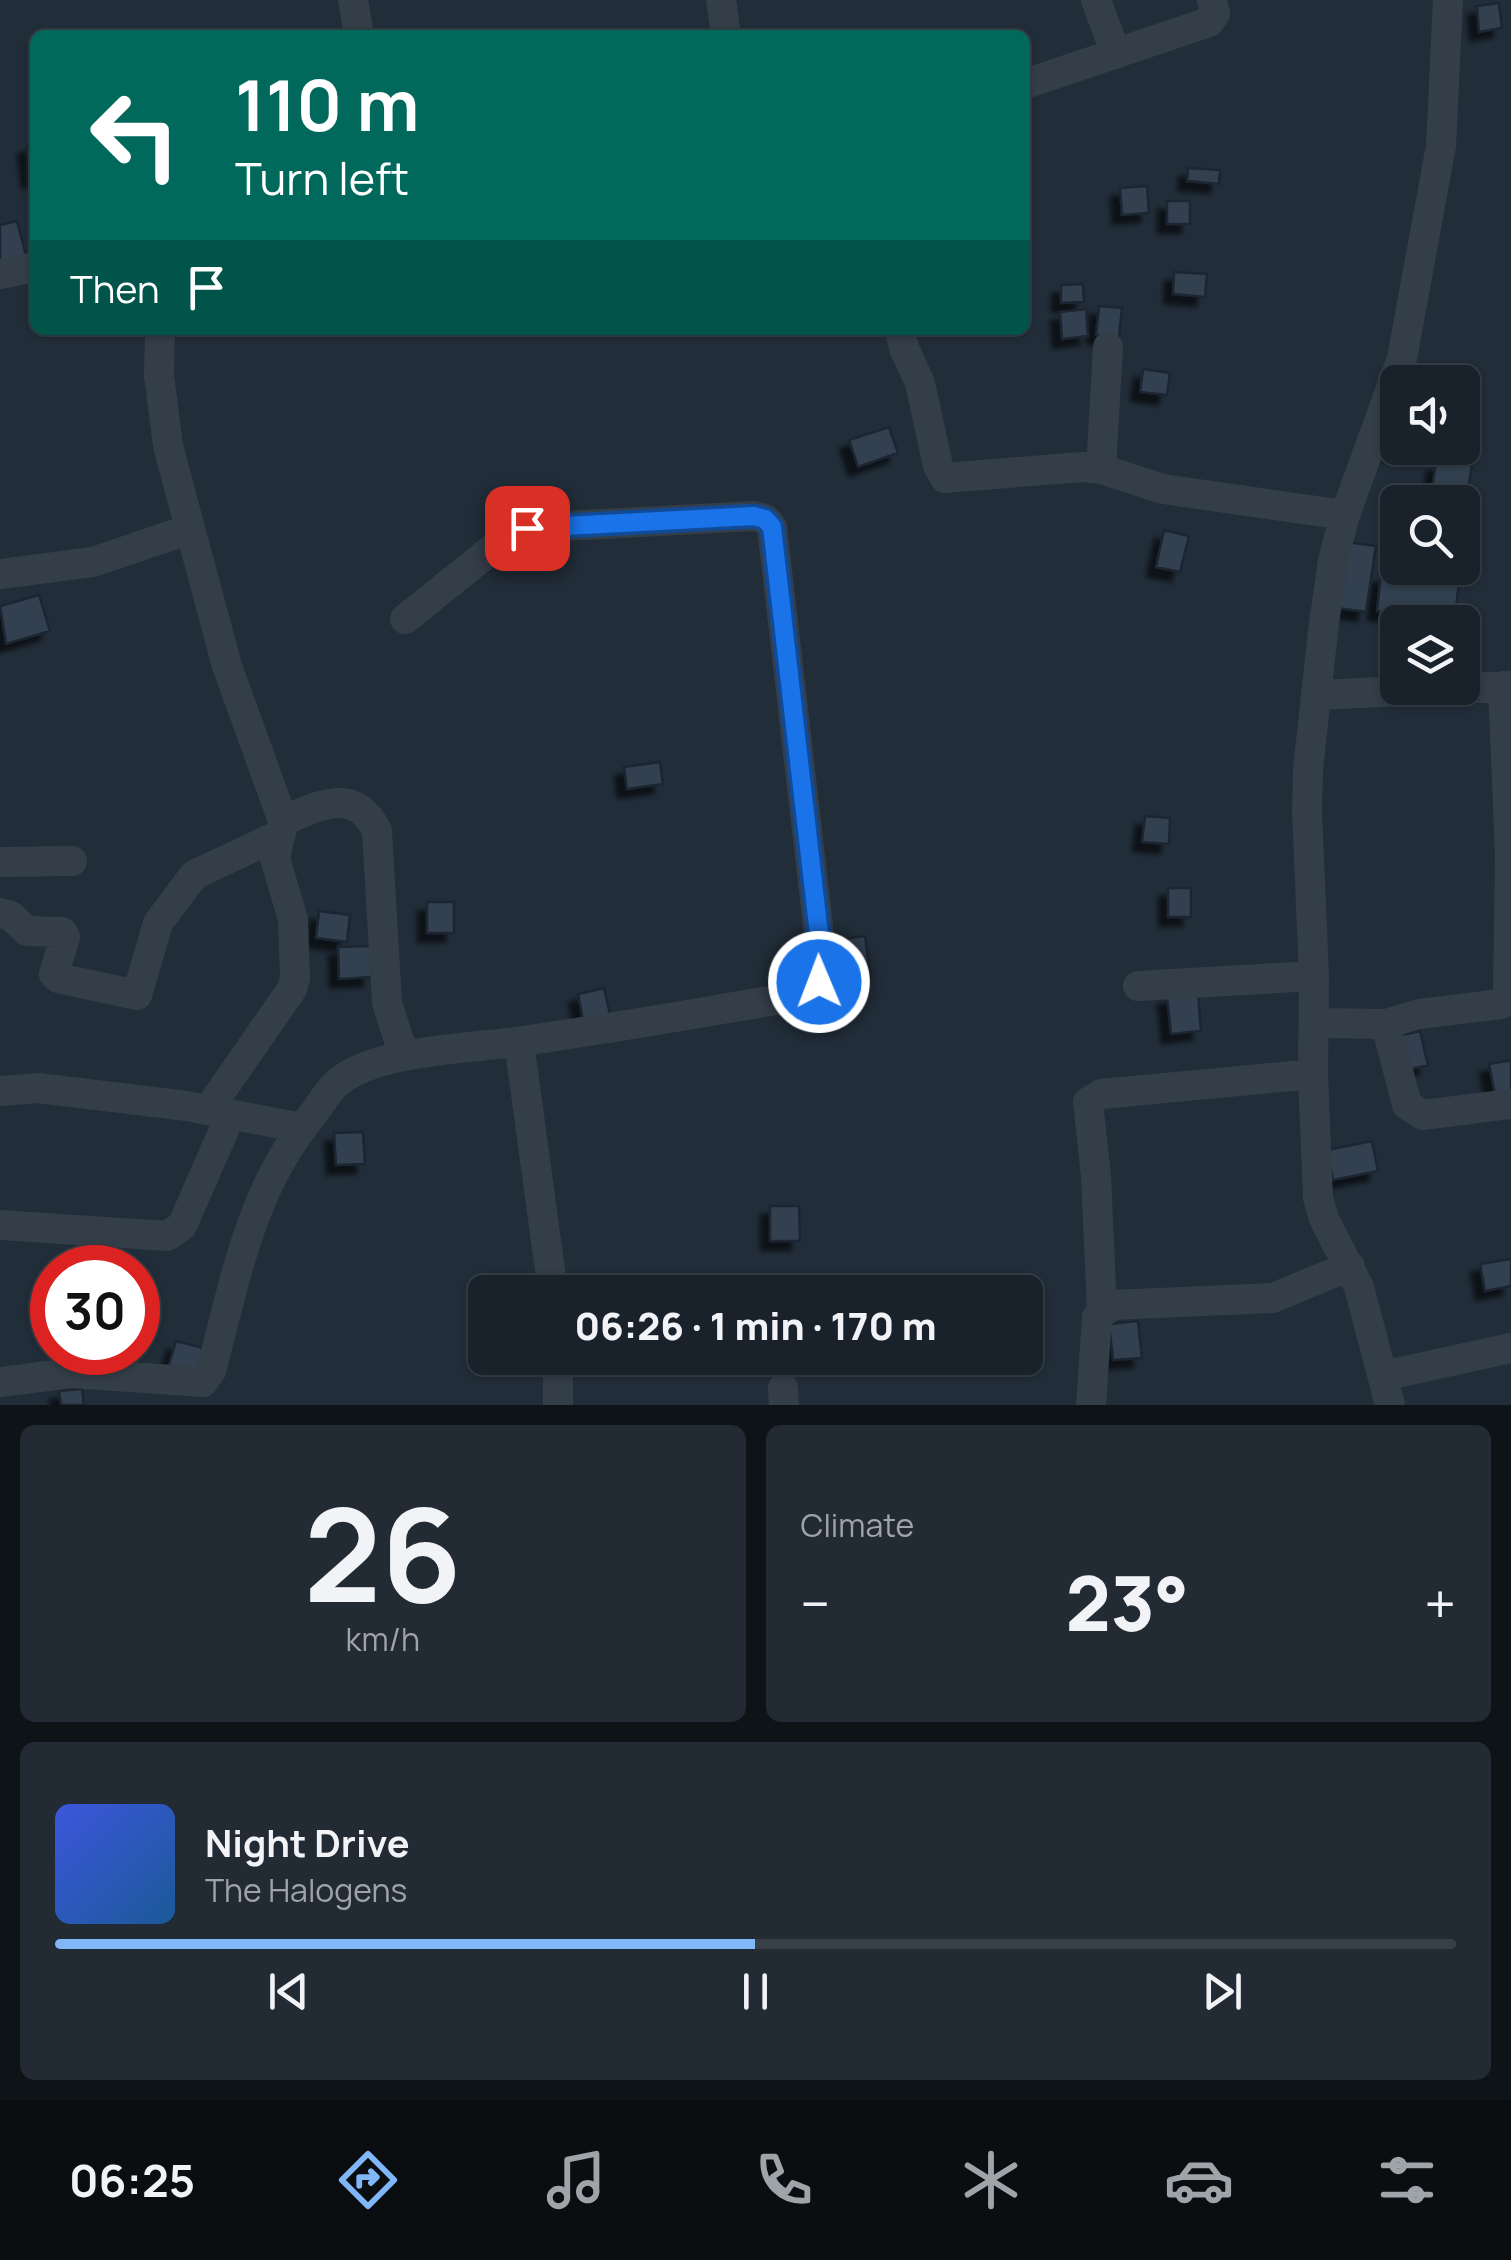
<!DOCTYPE html>
<html lang="en">
<head>
<meta charset="utf-8">
<style>
  body { margin:0; font-family:Manrope,sans-serif; background:#222a33; color:#f1f3f6; height:100vh; display:flex; flex-direction:column; font-size:38px; white-space:nowrap }
  * { box-sizing:border-box; margin:0 }
  p { font-size:32px; color:#9fa4a9 }
  .icon { flex:none; width:55px; height:55px; fill:none; stroke:currentColor; stroke-width:2; stroke-linecap:round; stroke-linejoin:round }
  .map { position:relative; height:1405px; overflow:hidden }
  .details { display:flex; flex-direction:column; gap:20px; padding:20px; background:#0e1318; flex:1 }
  .details>* { flex:none }
  .top-card { position:absolute; left:30px; top:30px; width:1000px; height:305px; border-radius:15px; box-shadow:0 2px 8px #0004,0 0 0 2px #373f47; background:#00695c; color:#fff; overflow:hidden }
  .buttons { position:absolute; left:1380px; top:365px; display:grid; gap:20px }
  .buttons a { display:grid; place-items:center; width:100px; height:100px; border-radius:15px; background:#19222b; box-shadow:0 2px 8px #0004,0 0 0 2px #373f47; font-size:50px }
  .speed { position:absolute; left:30px; top:1245px; display:flex; gap:20px; font-size:50px; font-weight:700; text-align:center }
  .speed>* { display:grid; place-content:center; width:130px; height:130px; border-radius:50%; background:#19222b; box-shadow:0 2px 8px #0004,0 0 0 2px #373f47; line-height:1 }
  .speed .limit { border:15px solid #d22; background:#fff; color:#111 }
  .pin { position:absolute; display:grid; place-items:center; width:85px; height:85px; color:#fff; margin:-42px; border-radius:20px; box-shadow:0 5px 15px #0006 }
  .me { position:absolute; width:110px; margin:-55px; rotate:359deg; stroke-linejoin:round; filter:drop-shadow(0 0 8px #0008) }
  .turn { display:flex; align-items:center; gap:35px; height:210px; padding:0 40px; font-size:45px }
  .turn .icon { width:130px; height:130px; stroke-width:2.5 }
  .turn b { display:block; font-size:70px; line-height:85px }
  .then { display:flex; align-items:center; height:95px; padding:0 40px; background:#0003; gap:20px; font-size:38px }
  .big { font-size:75px; font-weight:800; line-height:1.1 }
  .details .tile { flex:1; display:flex; flex-direction:column; justify-content:center; gap:15px; min-width:0; padding:0 35px; border-radius:15px; background:#222a33 }
  .details .dial { align-items:center; gap:0 }
  .dial b { font-size:130px; line-height:1 }
  .song { display:flex; align-items:center; gap:30px }
  .cover { width:120px; height:120px; border-radius:15px; background:linear-gradient(135deg,hsl(230 70% 55%),hsl(210 70% 35%)) }
  .played { height:10px; border-radius:5px; background:linear-gradient(90deg,#81b7f8 50%,#373f47 50%) }
  .keys { display:flex; justify-content:space-around; direction:ltr }
  .heat { display:flex; justify-content:space-between; align-items:center; font-size:55px; direction:ltr }
  .details .tiles { flex:1; display:grid; gap:20px; grid-template-columns:1fr 1fr }
  .tile:last-child { grid-column:span 2 }
  .trip { position:absolute; left:468px; top:1275px; width:575px; height:100px; border-radius:15px; background:#19222b; box-shadow:0 2px 8px #0004,0 0 0 2px #373f47; font-weight:800; line-height:100px; text-align:center }
  .tabs { display:flex; height:160px; justify-content:space-around; align-items:center; background:#0a0e11; color:#9fa4a9 }
  .tabs .icon { width:70px; height:70px }
  .tabs .selected { color:#81b7f8 }
  .tabs b { font-size:45px; color:#f1f3f6 }
  .map>svg:first-child { display:block }
</style>
</head>
<body>
<div class="map">
<svg width="1511" height="1405" viewBox="0 0 1511 1405">
  <defs>
    <filter id="shadow"><feDropShadow dx="-9" dy="9" stdDeviation="2.5" flood-color="#0009"/></filter>
  </defs>
  <rect width="100%" height="100%" fill="#212d39"/>
  <path fill="#334150" stroke="#1c2530" stroke-width="2.5" filter="url(#shadow)" d="M 1499,3 L 1502,28 L 1479,32 L 1477,6 Z
    M 35,143 L 35,179 L 31,179 L 27,145 Z
    M 1188,168 L 1220,170 L 1219,184 L 1187,181 Z
    M 1147,186 L 1149,213 L 1122,215 L 1120,188 Z
    M 1167,201 L 1190,201 L 1190,224 L 1167,224 Z
    M 17,221 L 27,259 L 0,266 L 0,225 Z
    M 1174,272 L 1207,274 L 1205,297 L 1173,294 Z
    M 1083,284 L 1084,302 L 1061,303 L 1061,285 Z
    M 1099,306 L 1122,308 L 1119,337 L 1096,335 Z
    M 1086,309 L 1088,336 L 1062,339 L 1060,312 Z
    M 1143,369 L 1170,373 L 1167,395 L 1140,392 Z
    M 889,427 L 898,453 L 858,467 L 849,440 Z
    M 1393,427 L 1398,428 L 1398,448 L 1425,448 L 1425,455 L 1391,452 Z
    M 1436,462 L 1472,466 L 1467,494 L 1432,489 Z
    M 1164,530 L 1189,536 L 1180,572 L 1156,567 Z
    M 1347,542 L 1376,546 L 1366,612 L 1337,608 Z
    M 1381,574 L 1459,581 L 1455,618 L 1377,611 Z
    M 39,595 L 50,631 L 6,644 L 0,606 Z
    M 660,762 L 663,784 L 627,789 L 624,767 Z
    M 1145,816 L 1170,818 L 1169,844 L 1142,842 Z
    M 1168,888 L 1191,888 L 1191,917 L 1168,917 Z
    M 427,902 L 454,902 L 454,933 L 427,933 Z
    M 319,911 L 350,915 L 347,942 L 316,938 Z
    M 865,936 L 871,978 L 830,984 L 824,942 Z
    M 370,946 L 372,977 L 339,979 L 338,947 Z
    M 604,988 L 610,1014 L 583,1020 L 578,994 Z
    M 1198,993 L 1201,1031 L 1171,1034 L 1167,996 Z
    M 1420,1031 L 1428,1065 L 1403,1071 L 1394,1037 Z
    M 1511,1060 L 1511,1102 L 1497,1104 L 1489,1064 Z
    M 363,1132 L 365,1164 L 336,1165 L 334,1133 Z
    M 1372,1141 L 1378,1171 L 1333,1180 L 1327,1150 Z
    M 770,1206 L 799,1206 L 800,1241 L 770,1241 Z
    M 1511,1259 L 1511,1286 L 1485,1291 L 1480,1264 Z
    M 864,1285 L 865,1292 L 836,1292 L 835,1291 Z
    M 1138,1321 L 1142,1358 L 1113,1360 L 1109,1324 Z
    M 176,1341 L 211,1350 L 203,1380 L 167,1371 Z
    M 82,1389 L 84,1405 L 61,1405 L 59,1391 Z"/>
  <g fill="none" stroke-linecap="round" stroke-linejoin="round">
    <path stroke="#343e49" stroke-width="30" d="M 353,0 L 359,35
      M 721,0 L 726,35
      M 1096,0 L 1116,54
      M 1025,84 L 1209,22 L 1215,14 L 1212,0
      M 0,274 L 35,267
      M 160,330 L 159,376 L 168,446 L 227,666 L 283,821 C 318,806 355,785 377,831 L 387,1003 L 404,1056
      M 900,330 L 904,348 L 920,383 L 938,466 L 945,478 L 1082,467 L 1101,469 L 1163,489 L 1345,515
      M 1101,469 L 1108,347
      M 0,574 L 93,562 L 190,529
      M 1318,695 L 1511,686
      M 0,862 L 72,861
      M 0,913 L 11,916 L 27,931 L 62,932 L 65,937 L 54,974 L 58,978 L 137,995 L 158,923 L 194,875 L 281,834
      M 1138,986 L 1314,976
      M 1315,1023 L 1386,1024 L 1407,1105 L 1423,1115 L 1511,1104
      M 1386,1024 L 1419,1014 L 1501,1004 L 1508,995 L 1510,855 L 1503,686
      M 519,1042 L 553,1292
      M 0,1091 L 38,1088 L 187,1106 L 302,1128
      M 208,1110 L 292,989 L 295,978 L 293,919 L 275,859 L 283,821
      M 0,1225 L 167,1236 L 182,1226 L 231,1114
      M 1102,1310 L 1096,1176 L 1088,1102 L 1101,1094 L 1313,1074
      M 558,1358 L 558,1405
      M 1383,1376 L 1511,1348
      M 0,1382 L 71,1373 L 203,1382 L 211,1371 C 235,1282 250,1191 310,1118 C 319,1107 327,1092 338,1082 C 378,1049 471,1049 522,1041 C 615,1028 708,1011 801,996 C 815,990 819,984 823,969 L 772,527 L 765,519 L 754,516 L 527,528 L 506,538 L 405,619
      M 783,1388 L 784,1405
      M 1091,1405 L 1097,1317 L 1112,1305 L 1273,1298 L 1350,1266
      M 1390,1405 L 1359,1287 L 1324,1219 L 1318,1198 L 1313,1074 L 1314,976 L 1307,811 L 1308,770 L 1323,631 L 1333,560 L 1345,515 L 1402,358 L 1441,146 L 1448,0"/>
  </g>
  <g fill="none" stroke-linecap="round" stroke-linejoin="round">
    <g stroke="#114b97" stroke-width="25">
      <path id="route" d="M 527,528 L 754,516 L 765,519 L 772,527 L 823,969 L 819,982"/>
    </g>
    <use href="#route" stroke="#1a73e8" stroke-width="18"/>
  </g>
</svg>
<div class="buttons">
<a><svg class="icon" aria-label="sound" viewBox="0 0 24 24"><path d="M4 9h4l5-4v14l-5-4H4zM17 9q2 3 0 6"/></svg></a>
<a><svg class="icon" aria-label="search" viewBox="0 0 24 24"><circle cx="10" cy="10" r="6"/><path d="M15 15l6 6"/></svg></a>
<a><svg class="icon" aria-label="layers" viewBox="0 0 24 24"><path d="M12 4l9 5-9 5-9-5zM3 14l9 5 9-5"/></svg></a>
</div>
<div class="speed"><div class="limit">30</div></div>
<div class="pin" style="left:527px;top:528px;background:#d93025"><svg class="icon" aria-label="arrive" viewBox="0 0 24 24"><path d="M6 21V4h12l-3 4 3 4H6"/></svg></div>
<svg class="me" style="left:819px;top:982px" viewBox="-20 -20 40 40"><circle r="17" fill="#1a73e8" stroke="#fff" stroke-width="3"/><path d="M0-11L8 9 0 5-8 9z" fill="#fff"/></svg>
<div class="trip">06:26 · 1 min · 170 m</div>
<div class="top-card">
<div class="turn"><svg class="icon" aria-label="left" viewBox="0 0 24 24"><path d="M17 20v-9H6M10 6l-5 5 5 5"/></svg><div><b>110 m</b>Turn left</div></div>
<div class="then">Then<svg class="icon" aria-label="arrive" viewBox="0 0 24 24"><path d="M6 21V4h12l-3 4 3 4H6"/></svg></div>
</div>
</div>
<section class="details">
<div class="tiles">
<div class="tile dial"><b>26</b><p>km/h</p></div>
<div class="tile"><p>Climate</p>
<div class="heat"><a>−</a><b class="big">23°</b><a>+</a></div>
</div>
<div class="tile">
<div class="song"><i class="cover"></i><div><b>Night Drive</b><p>The Halogens</p></div></div>
<div class="played"></div>
<div class="keys"><svg class="icon" aria-label="previous" viewBox="0 0 24 24"><path d="M18 5L8 12l10 7zM5 5v14"/></svg><svg class="icon" aria-label="pause" viewBox="0 0 24 24"><path d="M8 5v14M16 5v14"/></svg><svg class="icon" aria-label="next" viewBox="0 0 24 24"><path d="M6 5l10 7-10 7zM19 5v14"/></svg></div>
</div>
</div>
</section>
<nav class="tabs">
<b>06:25</b>
<svg class="icon selected" aria-label="directions" viewBox="0 0 24 24"><path d="M12 3l9 9-9 9-9-9zM9 14v-3h6M13 9l2 2-2 2"/></svg>
<svg class="icon" aria-label="music" viewBox="0 0 24 24"><path d="M9 18V5l10-2v13"/><circle cx="6" cy="18" r="3"/><circle cx="16" cy="16" r="3"/></svg>
<svg class="icon" aria-label="phone" viewBox="0 0 24 24"><path d="M5 4h4l2 5-3 2q2 4 5 5l2-3 5 2v4C11 20 4 13 5 4z"/></svg>
<svg class="icon" aria-label="climate" viewBox="0 0 24 24"><path d="M12 3v18M4 7l16 10M4 17L20 7"/></svg>
<svg class="icon" aria-label="car" viewBox="0 0 24 24"><path d="M5 17H2v-5l4-1 3-4h7l3 4 3 1v5h-3M9 17h6M6 11h13"/><circle cx="7" cy="17" r="2"/><circle cx="17" cy="17" r="2"/></svg>
<svg class="icon" aria-label="filters" viewBox="0 0 24 24"><path d="M4 7h16M4 17h16"/><circle cx="9" cy="7" r="2"/><circle cx="15" cy="17" r="2"/></svg>
</nav>
</body>
</html>
